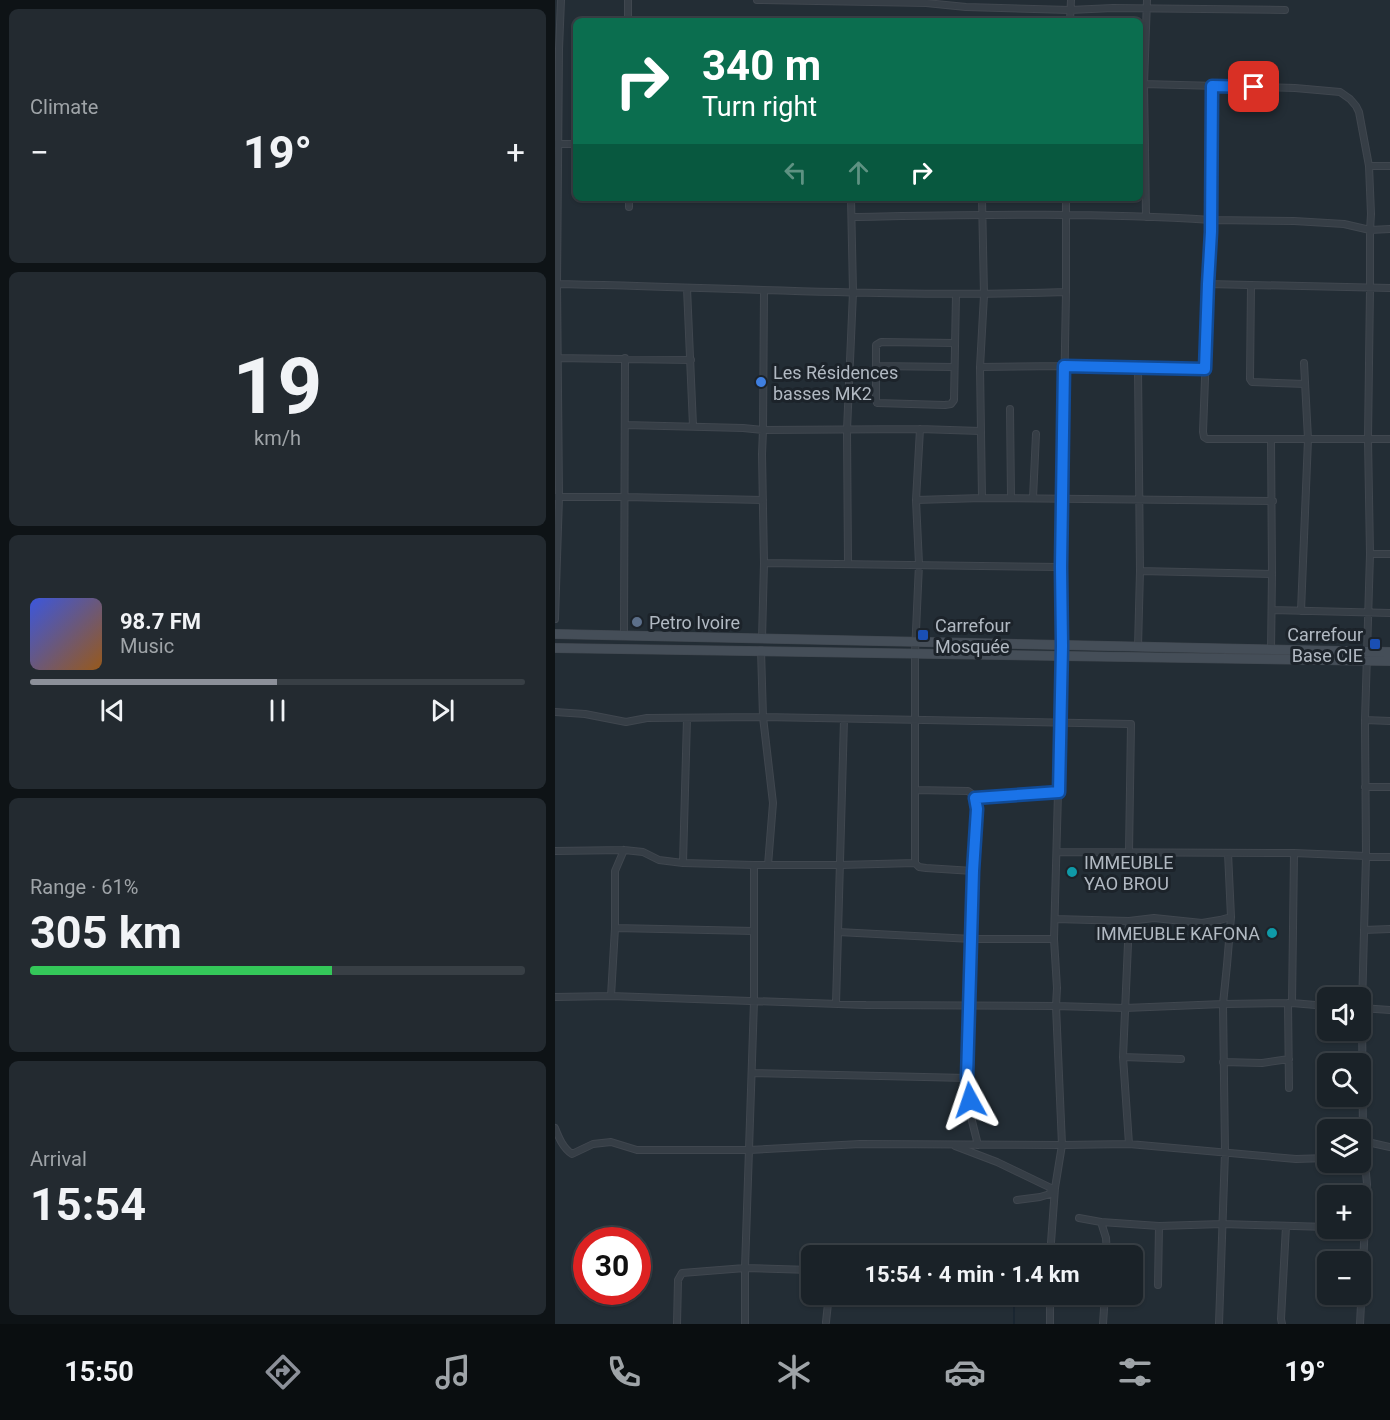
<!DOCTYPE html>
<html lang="en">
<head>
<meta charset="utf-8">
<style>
  body { margin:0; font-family:Roboto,sans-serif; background:#232a30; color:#f1f3f6; height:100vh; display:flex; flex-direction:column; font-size:22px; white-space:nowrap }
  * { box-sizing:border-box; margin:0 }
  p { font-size:20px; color:#9fa4a8 }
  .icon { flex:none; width:33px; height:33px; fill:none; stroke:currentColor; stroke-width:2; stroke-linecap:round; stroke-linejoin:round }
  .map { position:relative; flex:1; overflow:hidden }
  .panel { display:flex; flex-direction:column; gap:9px; padding:9px; background:#0e1316; width:555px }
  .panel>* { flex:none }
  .hud { position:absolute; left:18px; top:18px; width:570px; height:183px; border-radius:9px; box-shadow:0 2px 4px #0004,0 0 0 2px #383f45; background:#0b6e4f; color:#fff; overflow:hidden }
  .buttons { position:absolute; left:762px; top:987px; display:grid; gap:12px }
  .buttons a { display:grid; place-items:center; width:54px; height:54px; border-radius:9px; background:#1a2228; box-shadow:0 2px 4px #0004,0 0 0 2px #383f45; font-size:30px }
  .speed { position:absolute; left:18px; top:1227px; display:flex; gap:12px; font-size:30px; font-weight:700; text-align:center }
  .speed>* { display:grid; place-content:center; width:78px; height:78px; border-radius:50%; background:#1a2228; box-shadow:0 2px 4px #0004,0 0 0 2px #383f45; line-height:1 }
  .speed .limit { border:9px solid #d22; background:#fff; color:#111 }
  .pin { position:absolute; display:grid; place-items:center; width:51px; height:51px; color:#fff; margin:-26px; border-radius:12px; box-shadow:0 3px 9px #0006 }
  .me { position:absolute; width:66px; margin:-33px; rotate:355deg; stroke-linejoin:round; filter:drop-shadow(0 0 4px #0008) }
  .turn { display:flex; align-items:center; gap:21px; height:126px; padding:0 30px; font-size:27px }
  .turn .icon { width:78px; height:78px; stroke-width:2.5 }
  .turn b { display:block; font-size:42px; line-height:51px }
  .lanes { display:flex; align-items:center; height:57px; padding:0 30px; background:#0003; justify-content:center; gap:30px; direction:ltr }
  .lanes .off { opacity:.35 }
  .big { font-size:45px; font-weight:700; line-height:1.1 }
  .panel .widget { flex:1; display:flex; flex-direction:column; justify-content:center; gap:9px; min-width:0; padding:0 21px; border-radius:9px; background:#232a30 }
  .panel .dial { align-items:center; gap:0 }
  .dial b { font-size:78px; line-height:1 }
  .song { display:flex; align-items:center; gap:18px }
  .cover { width:72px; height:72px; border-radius:9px; background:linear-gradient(135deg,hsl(230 70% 55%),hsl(30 70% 35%)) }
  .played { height:6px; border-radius:3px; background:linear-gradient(90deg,#8c9099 50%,#383f45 50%) }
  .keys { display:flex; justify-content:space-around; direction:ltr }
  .heat { display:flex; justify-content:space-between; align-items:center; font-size:33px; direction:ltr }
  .charge { height:9px; border-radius:4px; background:linear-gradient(90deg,#34c759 61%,#383f45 0) }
  .trip { position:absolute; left:246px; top:1245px; width:342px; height:60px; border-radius:9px; background:#1a2228; box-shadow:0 2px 4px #0004,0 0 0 2px #383f45; font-weight:700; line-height:60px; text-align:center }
  .dock { display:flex; height:96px; justify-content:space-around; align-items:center; background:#0a0e10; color:#9fa4a8 }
  .dock .icon { width:42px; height:42px }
  .dock .active { color:#8c9099 }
  .dock b { font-size:27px; color:#f1f3f6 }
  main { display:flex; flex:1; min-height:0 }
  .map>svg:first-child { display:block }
</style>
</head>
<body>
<main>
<section class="panel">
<div class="widget"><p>Climate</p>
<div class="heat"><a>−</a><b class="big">19°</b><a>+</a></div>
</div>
<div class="widget dial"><b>19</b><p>km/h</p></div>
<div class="widget">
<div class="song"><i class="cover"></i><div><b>98.7 FM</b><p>Music</p></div></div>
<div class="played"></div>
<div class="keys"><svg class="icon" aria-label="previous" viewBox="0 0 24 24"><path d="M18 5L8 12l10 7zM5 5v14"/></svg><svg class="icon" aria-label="pause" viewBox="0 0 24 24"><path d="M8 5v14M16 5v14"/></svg><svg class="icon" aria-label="next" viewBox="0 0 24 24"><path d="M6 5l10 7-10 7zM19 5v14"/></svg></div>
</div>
<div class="widget"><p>Range · 61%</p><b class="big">305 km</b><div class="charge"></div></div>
<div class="widget"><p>Arrival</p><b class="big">15:54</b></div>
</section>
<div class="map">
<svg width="835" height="1324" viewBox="0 0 835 1324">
  <rect width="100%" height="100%" fill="#232d35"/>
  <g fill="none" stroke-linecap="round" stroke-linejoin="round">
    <path stroke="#182531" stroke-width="1.5" d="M 433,1247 L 439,1256
      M 459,1324 L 459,1294"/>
    <g stroke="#40474f" stroke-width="8">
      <path id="street" d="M 202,0 L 371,3 L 411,7 L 515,10 L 558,8 L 730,10
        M 592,0 L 589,84 L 740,88 L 785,92 L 795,99 L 801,106 L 804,112 L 814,166 L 816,214 L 815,230 L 815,289 L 813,439 L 815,554 L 810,720 L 811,856 L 807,1008 L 808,1141 L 812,1184 L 805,1324
        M 73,21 L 73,0
        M 515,21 L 516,0
        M 585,84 L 589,84 L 591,217
        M 657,86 L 656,220 L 739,221 L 789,224 L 815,230 L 835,229
        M 1,144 L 21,144
        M 814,166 L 835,166
        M 427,198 L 429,295 L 425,367 L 427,498
        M 74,207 L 74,198
        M 297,217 C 416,215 536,212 656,220 L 648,432 L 649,437 L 652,439 L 835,439
        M 0,284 C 170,287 340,298 511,292
        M 653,284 L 835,288
        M 696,285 L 695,379 L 697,382 L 750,384
        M 132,288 L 138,426
        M 400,343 L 326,342 L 321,345 L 321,400 L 322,403 L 390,405 L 396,404 L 399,400 L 401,294
        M 0,358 L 136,360
        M 321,366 L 399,367
        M 425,367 L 509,366 L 650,369
        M 455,409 L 456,498
        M 70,425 L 188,428 L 208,430 L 365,429 L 425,431
        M 0,497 L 70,497 L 208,500
        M 478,498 L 481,434
        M 361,500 L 427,498 L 718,501
        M 815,554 L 835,554
        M 209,563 L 506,567
        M 293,564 L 292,430 L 298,292 L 296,198
        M 585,571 L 717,574
        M 717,610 L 835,613
        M 746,611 L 753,439 L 749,363
        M 0,619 L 4,497 L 2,284 L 4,49 L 6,0
        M 69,635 L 70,358
        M 207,639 L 209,563 L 207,454 L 208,430 L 209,291
        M 583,647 L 585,571 L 583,368
        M 206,650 L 208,717 L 218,803 L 213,865
        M 716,650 L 717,574 L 716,439
        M 0,712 L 30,714 L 71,722 L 92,718 L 208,717 L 576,724 L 574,853
        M 810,720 L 835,721
        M 810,787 L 835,787
        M 360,790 L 413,791 L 417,794 L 420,798 L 422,809 L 418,871 L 412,1078 L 417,1121 L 423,1145
        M 420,798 L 504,791
        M 0,851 L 69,850 L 88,852 L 104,860 L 128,863 L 199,865 L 285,865 L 360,863 L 364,867 L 371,868 L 418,871
        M 502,852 L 739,853 L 835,857
        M 739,853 L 737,1003 L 772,1006
        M 128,863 L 132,718
        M 360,863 L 360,653 L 364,564 L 361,500 L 365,429
        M 500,919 L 574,921 L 599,918 L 647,923 L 665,920 L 676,917
        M 60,928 L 199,931
        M 809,930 L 835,929
        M 283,932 L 417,939 L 499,939
        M 56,996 L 60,928 L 60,871 L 69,850
        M 0,997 L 56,996 L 311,1005 L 501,1006 L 570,1008 L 668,1004 L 737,1003
        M 733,1003 L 734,1088
        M 281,1004 L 289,719
        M 806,1008 L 835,1010
        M 568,1057 L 626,1059
        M 668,1062 L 707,1063 L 734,1059
        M 197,1073 L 412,1078
        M 0,1128 C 4,1138 8,1148 17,1154 L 38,1144 L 56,1142 L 82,1150 L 194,1150 L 305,1144 L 507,1145 L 501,1006 L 502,988 L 499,939 L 507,646 L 506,567 L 511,292 L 511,198
        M 807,1142 L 808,1141 L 835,1147
        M 574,1144 L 568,1057 L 574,921
        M 400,1146 L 442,1162 L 496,1188 L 500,1188
        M 462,1200 L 485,1197 L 495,1194 L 496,1188
        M 524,1218 L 546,1222 L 551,1238 L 552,1256
        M 546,1222 L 604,1226 L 667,1224 L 772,1227
        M 495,1256 L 500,1188 L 507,1145 L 574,1144 L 741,1159 L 772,1158
        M 603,1285 L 604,1226
        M 495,1294 L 495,1324
        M 271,1322 L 274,1294
        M 122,1324 L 123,1280 L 127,1273 L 190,1268 L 256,1270
        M 190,1324 L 190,1268 L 199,1001 L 199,865
        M 548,1324 L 550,1294
        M 664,1324 L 670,1152 L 668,1004 L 672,965 L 676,917 L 673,853
        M 727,1324 L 726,1319 L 731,1226"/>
    </g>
    <g stroke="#40474f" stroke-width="10">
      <path id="secondary" d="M 0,634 L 835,652
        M 0,648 L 835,661"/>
    </g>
    <use href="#street" stroke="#363e46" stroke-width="6"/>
    <use href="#secondary" stroke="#454e58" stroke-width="9"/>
  </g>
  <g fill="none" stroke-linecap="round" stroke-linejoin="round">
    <g stroke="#114b97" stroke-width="15">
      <path id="route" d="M 415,1100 L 412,1078 L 418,871 L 422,809 L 420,798 L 504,792 L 507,646 L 506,567 L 509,366 L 650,369 L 653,284 L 656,232 L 657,86 L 699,87"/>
    </g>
    <use href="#route" stroke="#1a73e8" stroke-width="10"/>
  </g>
  <circle fill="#3f7fe0" stroke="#1c232a" stroke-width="2" cx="206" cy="382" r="6"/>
  <circle fill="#5c6f8a" stroke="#1c232a" stroke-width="2" cx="82" cy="622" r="6"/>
  <g fill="#1a4fb4" stroke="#1c232a" stroke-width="2">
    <rect x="362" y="629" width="12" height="12" rx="3"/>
    <rect x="814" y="638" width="12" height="12" rx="3"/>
  </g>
  <g fill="#0f9aa8" stroke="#1c232a" stroke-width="2">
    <circle cx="517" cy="872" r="6"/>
    <circle cx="717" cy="933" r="6"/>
  </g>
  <g text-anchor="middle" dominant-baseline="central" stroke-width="6" stroke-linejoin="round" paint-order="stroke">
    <g font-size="18" fill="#b1b9c2" stroke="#1c232a" text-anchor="start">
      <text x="218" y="372">Les Résidences<tspan x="218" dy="21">basses MK2</tspan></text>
      <text x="94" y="622">Petro Ivoire</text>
      <text x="380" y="625">Carrefour<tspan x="380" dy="21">Mosquée</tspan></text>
      <text x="808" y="634" text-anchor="end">Carrefour<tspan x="808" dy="21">Base CIE</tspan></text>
      <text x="529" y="862">IMMEUBLE<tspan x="529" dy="21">YAO BROU</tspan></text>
      <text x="705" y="933" text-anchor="end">IMMEUBLE KAFONA</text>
    </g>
  </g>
</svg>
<div class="buttons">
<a><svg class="icon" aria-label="sound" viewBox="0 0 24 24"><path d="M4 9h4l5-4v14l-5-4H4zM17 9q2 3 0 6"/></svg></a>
<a><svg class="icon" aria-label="search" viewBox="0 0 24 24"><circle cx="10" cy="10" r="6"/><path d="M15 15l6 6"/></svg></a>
<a><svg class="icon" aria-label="layers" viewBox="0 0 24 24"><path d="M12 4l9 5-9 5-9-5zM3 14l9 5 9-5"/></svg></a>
<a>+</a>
<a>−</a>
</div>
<div class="speed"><div class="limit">30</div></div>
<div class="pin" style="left:699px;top:87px;background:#d93025"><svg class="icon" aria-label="arrive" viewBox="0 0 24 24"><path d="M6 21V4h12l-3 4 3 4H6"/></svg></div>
<svg class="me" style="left:415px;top:1100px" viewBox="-20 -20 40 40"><path d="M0-17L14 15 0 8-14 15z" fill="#1a73e8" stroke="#fff" stroke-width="4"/></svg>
<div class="trip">15:54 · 4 min · 1.4 km</div>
<div class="hud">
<div class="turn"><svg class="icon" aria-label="right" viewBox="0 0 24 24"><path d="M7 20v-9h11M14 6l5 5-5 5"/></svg><div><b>340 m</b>Turn right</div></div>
<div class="lanes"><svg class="icon off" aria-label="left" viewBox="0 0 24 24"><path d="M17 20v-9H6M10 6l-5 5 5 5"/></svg><svg class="icon off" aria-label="ahead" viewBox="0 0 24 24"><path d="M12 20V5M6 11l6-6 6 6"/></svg><svg class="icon" aria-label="right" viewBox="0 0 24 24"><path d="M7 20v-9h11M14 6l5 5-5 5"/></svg></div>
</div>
</div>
</main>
<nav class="dock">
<b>15:50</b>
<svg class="icon active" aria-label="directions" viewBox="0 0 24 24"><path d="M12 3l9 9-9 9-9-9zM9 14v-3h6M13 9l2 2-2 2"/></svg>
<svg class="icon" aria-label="music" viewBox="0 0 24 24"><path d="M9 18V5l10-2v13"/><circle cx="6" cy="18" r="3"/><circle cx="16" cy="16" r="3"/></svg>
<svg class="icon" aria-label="phone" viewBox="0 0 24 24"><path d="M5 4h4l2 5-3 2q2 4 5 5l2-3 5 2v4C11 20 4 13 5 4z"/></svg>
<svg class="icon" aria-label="climate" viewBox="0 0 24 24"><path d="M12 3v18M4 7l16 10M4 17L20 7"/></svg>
<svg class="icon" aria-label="car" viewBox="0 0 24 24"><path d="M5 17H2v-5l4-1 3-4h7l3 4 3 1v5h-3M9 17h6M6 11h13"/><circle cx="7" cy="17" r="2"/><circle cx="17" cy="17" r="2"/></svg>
<svg class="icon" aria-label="filters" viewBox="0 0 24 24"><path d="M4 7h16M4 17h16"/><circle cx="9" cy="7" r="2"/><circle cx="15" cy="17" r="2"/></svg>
<b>19°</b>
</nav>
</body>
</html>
